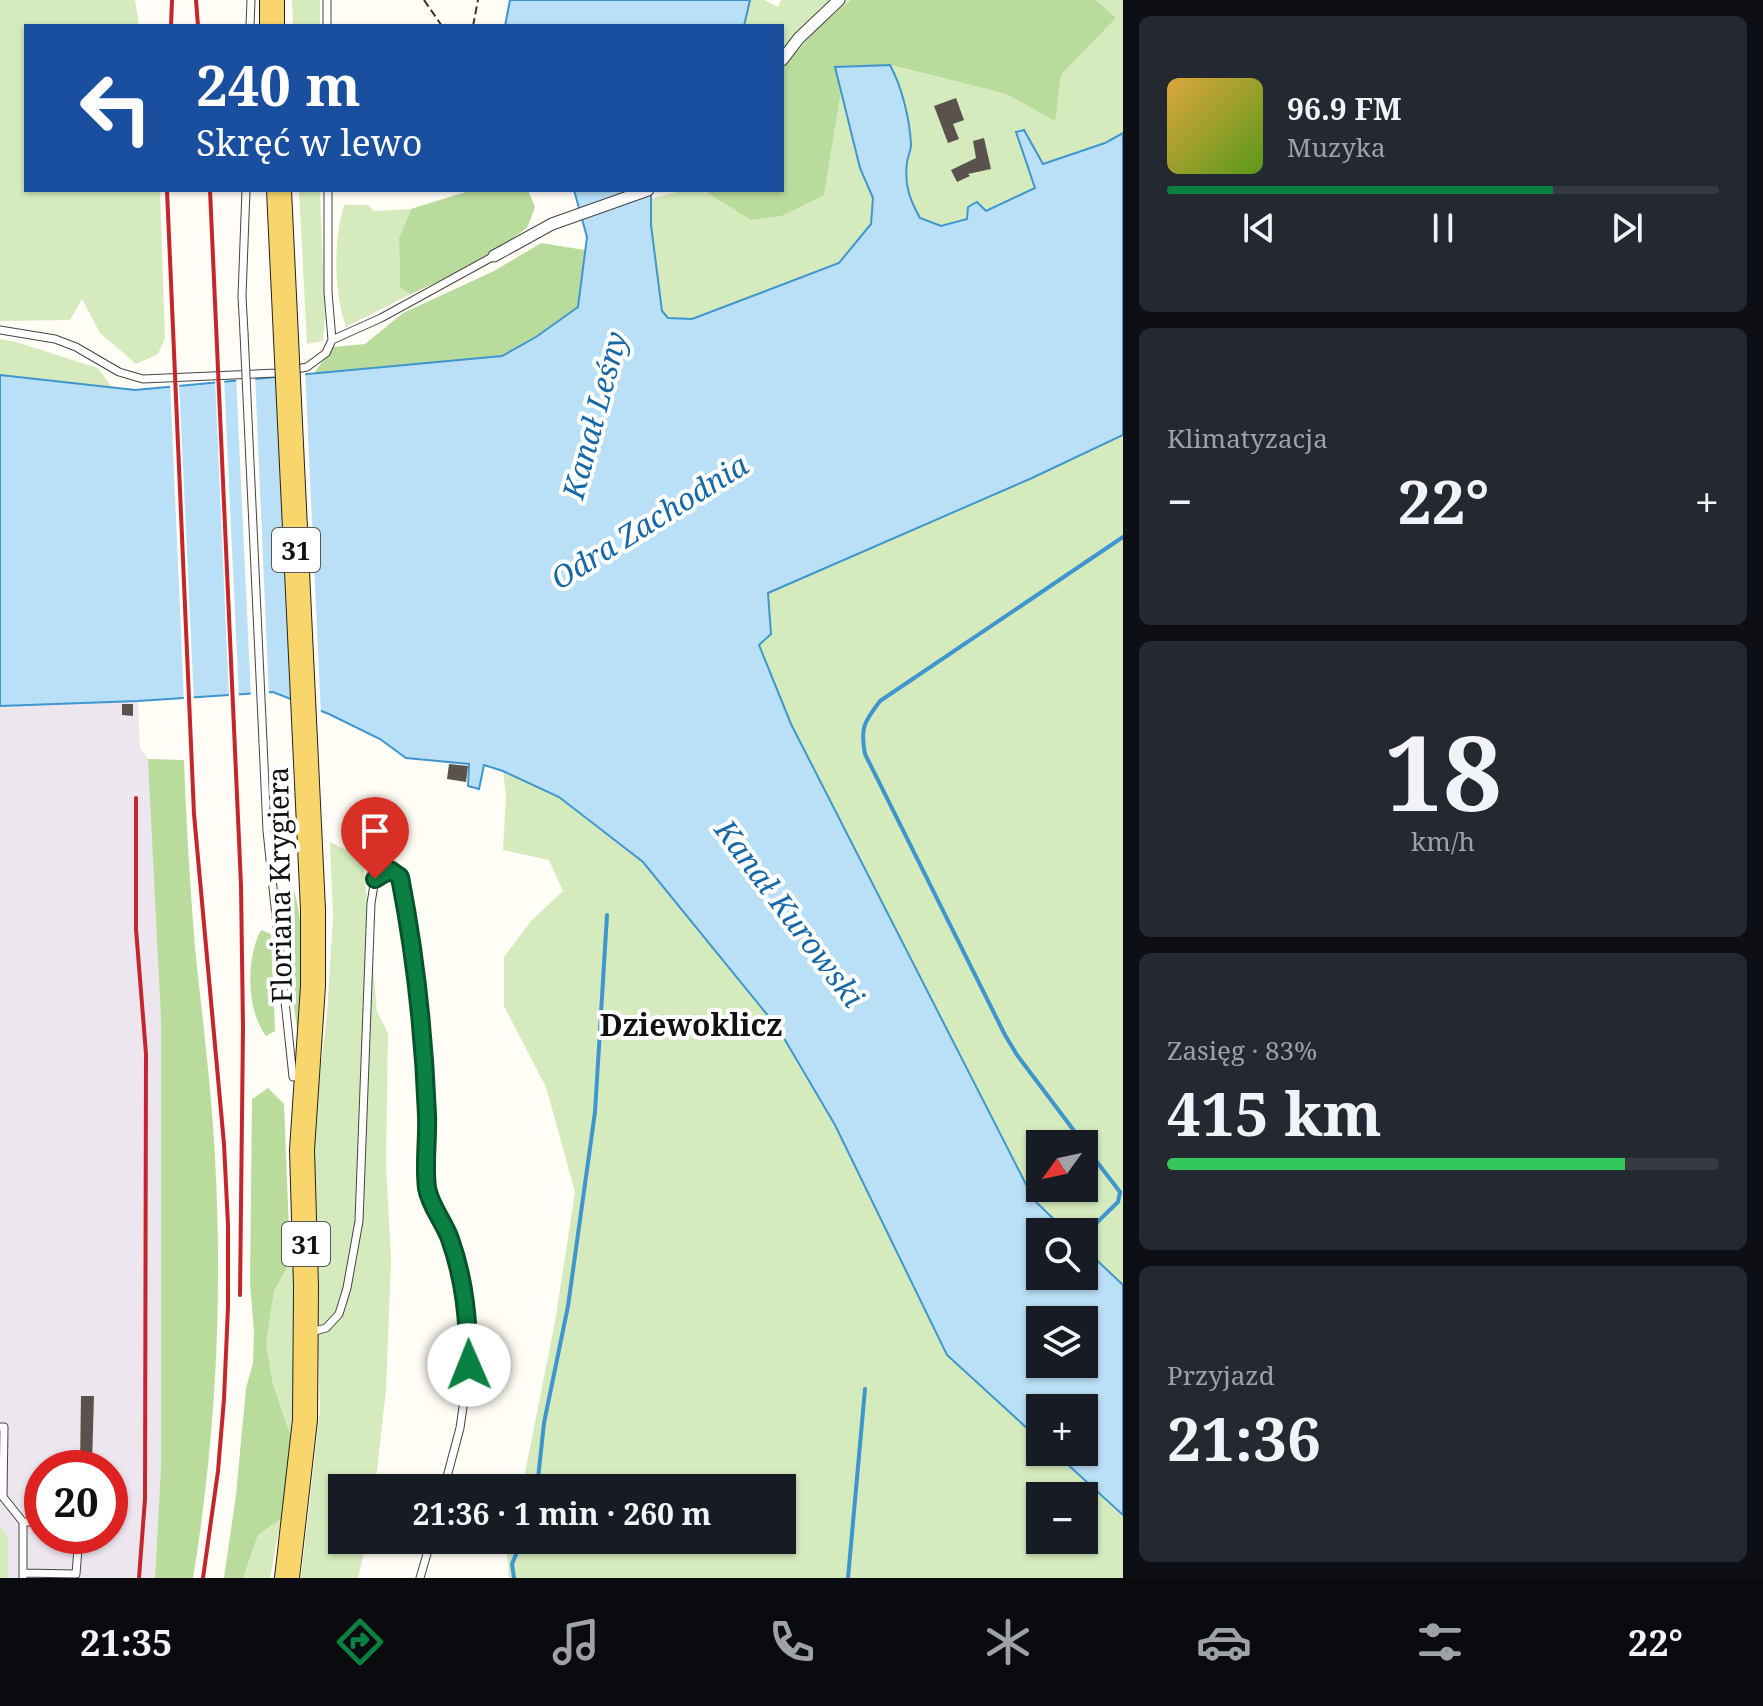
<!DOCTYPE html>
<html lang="pl">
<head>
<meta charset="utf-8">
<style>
  body { margin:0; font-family:"Noto Serif",serif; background:#242831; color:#f1f3f6; height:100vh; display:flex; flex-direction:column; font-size:30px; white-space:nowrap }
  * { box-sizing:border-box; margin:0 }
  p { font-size:26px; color:#9ea1a6 }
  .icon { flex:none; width:44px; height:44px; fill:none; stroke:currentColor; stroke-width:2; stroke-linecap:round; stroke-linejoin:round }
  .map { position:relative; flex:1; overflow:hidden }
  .panel { display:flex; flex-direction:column; gap:16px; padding:16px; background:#0d0f14; width:640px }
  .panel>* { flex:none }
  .top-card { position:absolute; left:24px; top:24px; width:760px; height:168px; border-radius:0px; box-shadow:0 2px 6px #0004; background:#1a4fa0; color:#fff; overflow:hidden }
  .needle { width:52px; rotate:237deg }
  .tools { position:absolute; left:1026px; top:1130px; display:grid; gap:16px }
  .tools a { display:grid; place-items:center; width:72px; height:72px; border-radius:0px; background:#171b24; box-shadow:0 2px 6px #0004; font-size:40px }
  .speed { position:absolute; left:24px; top:1450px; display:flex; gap:16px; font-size:40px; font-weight:700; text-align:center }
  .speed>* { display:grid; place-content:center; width:104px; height:104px; border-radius:50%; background:#171b24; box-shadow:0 2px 6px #0004; line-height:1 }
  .speed .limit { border:12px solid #d22; background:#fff; color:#111 }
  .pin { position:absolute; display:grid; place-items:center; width:68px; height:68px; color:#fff; margin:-82px -34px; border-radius:50% 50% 50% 0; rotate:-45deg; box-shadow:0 0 8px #0007 }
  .pin .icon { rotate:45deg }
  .me { position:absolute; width:88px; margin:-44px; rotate:359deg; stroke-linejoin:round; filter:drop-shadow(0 0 6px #0008) }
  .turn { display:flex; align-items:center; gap:28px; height:168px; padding:0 40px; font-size:36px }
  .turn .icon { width:104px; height:104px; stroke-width:2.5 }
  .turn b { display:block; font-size:56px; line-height:68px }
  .big { font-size:60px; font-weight:700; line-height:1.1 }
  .panel .card { flex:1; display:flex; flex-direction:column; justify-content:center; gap:12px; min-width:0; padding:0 28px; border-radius:12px; background:#242831 }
  .panel .dial { align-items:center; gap:0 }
  .dial b { font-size:104px; line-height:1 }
  .song { display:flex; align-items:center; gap:24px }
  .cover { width:96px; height:96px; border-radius:12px; background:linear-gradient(135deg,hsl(40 70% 55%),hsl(90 70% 35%)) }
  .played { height:8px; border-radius:4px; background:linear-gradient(90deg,#0b8043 70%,#363941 70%) }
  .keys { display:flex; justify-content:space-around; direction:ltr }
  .heat { display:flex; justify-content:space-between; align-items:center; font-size:44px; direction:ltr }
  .charge { height:12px; border-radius:6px; background:linear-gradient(90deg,#34c759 83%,#363941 0) }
  .trip { position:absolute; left:328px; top:1474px; width:468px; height:80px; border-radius:0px; background:#171b24; box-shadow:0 2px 6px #0004; font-weight:700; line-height:80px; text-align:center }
  .menu { display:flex; height:128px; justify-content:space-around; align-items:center; background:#090b0e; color:#9ea1a6 }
  .menu .icon { width:56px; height:56px }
  .menu .current { color:#0b8043 }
  .menu b { font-size:36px; color:#f1f3f6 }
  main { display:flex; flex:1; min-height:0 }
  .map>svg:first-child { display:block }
</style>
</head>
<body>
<main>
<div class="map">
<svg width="1123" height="1578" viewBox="0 0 1123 1578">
  <rect width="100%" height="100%" fill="#fffdf5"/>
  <path fill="#eee6ef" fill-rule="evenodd" d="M 138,701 L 140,748 L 148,759 L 150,769 L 161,1020 L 161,1466 L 155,1578 L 8,1578 L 8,1537 L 6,1532 L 0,1527 L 0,706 ZM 42,1468 L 110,1468 L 110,1536 L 42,1536 Z"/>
  <path fill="#d5ebbd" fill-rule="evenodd" d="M 0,0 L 135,0 L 139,26 L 26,26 L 26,190 L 160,190 L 165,338 L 158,354 L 136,364 L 100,333 L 82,299 L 70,320 L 0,321 Z
    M 292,0 L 320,0 L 320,26 L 293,26 Z
    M 750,0 L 764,0 L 778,7 L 781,0 L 851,0 L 818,27 L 799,30 L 782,51 L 782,26 L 744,26 Z
    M 1096,0 L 1123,0 L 1123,133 L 1105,143 L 1042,164 L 1024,130 L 1017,132 L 1036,188 L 967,219 L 941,226 L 920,219 C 910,200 904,185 907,164 C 907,157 911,152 911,145 C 910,120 902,86 890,65 L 1006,94 L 1054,120 L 1061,75 L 1116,18 Z
    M 841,92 L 860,168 L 873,198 L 871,224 L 839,263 L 692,319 L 668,318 L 662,311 L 651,225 L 651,199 C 705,182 707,192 752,220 L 824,195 Z
    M 299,190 L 320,190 L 325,319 L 323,341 L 307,344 Z
    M 344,205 L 368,205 L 374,211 L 411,209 L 399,238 L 400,288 L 411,294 L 346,327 C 334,291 333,242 344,205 Z
    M 0,339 L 16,342 L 98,368 L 112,387 L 0,375 Z
    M 1123,435 L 1123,1285 L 1084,1248 L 1084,1232 L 1067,1232 L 1034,1201 L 791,724 L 759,645 L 771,634 L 767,593 L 1032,478 ZM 1040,1144 L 1084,1144 L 1084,1188 L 1040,1188 Z
    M 503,771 L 558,797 L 643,862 L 778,1028 L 835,1125 L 947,1355 L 1040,1440 L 1040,1452 L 1054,1452 L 1123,1515 L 1123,1578 L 509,1578 L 507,1554 L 510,1540 L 782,1540 L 782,1488 L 522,1488 L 555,1322 L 575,1192 L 546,1087 L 504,1006 L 504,957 L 531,921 L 563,891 L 549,860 L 503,850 L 506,796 ZM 1040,1496 L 1084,1496 L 1084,1540 L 1040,1540 Z
    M 330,842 L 363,859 L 377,1012 L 388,1033 L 386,1164 L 391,1260 L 386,1390 L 375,1488 L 342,1488 L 342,1540 L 367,1540 L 358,1578 L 301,1578 L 320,1409 L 312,1144 L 327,1014 L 333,917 Z
    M 289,1231 C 305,1297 295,1369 291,1437 L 273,1384 L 266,1344 L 274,1291 L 286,1270 Z
    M 281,1519 L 270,1578 L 243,1578 L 258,1535 Z
    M 0,1527 L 6,1532 L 8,1537 L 8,1578 L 0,1578 Z"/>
  <path fill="#b9dc9c" d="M 851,0 L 1096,0 L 1116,18 L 1061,75 L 1055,121 L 1006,94 L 919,72 L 890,65 L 836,67 L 841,92 L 824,195 L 781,216 L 751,220 L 703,190 L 782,190 L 782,69 L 818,27 Z
    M 472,190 L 528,190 L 535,207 L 527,228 L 476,264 L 411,294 L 400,288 L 399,238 L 411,209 Z
    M 541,243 L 585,250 L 578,307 L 536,337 L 502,356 L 314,373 L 333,347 L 365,344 L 403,313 L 494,271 Z
    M 148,759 L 184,760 C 186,822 190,885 195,948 C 203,1024 213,1101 216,1178 C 222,1312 215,1445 193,1578 L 155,1578 L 161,1466 L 161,1020 Z
    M 294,890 C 304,929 311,990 297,1029 L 285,938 L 283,891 Z
    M 261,930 L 271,934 L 275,1031 L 266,1036 C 246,1010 246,958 261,930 Z
    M 268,1088 L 284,1104 L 289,1231 L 286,1270 L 274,1291 L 266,1344 L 273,1384 L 291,1437 L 281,1519 L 258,1535 L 243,1578 L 224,1578 L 236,1495 L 246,1388 L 253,1363 L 254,1332 L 250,1283 L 252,1099 Z"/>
  <path fill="#b9e0f7" stroke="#3f96cf" stroke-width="2" fill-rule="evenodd" d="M 510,0 L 750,0 L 744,26 L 505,26 Z
    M 890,65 C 902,87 910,120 911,145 C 911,152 907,157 907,163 C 904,185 910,200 920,218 L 941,226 L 967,219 L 968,207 L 977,202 L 986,211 L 1035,188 L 1016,132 L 1024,130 L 1043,164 L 1105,143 L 1123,133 L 1123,435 L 1032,478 L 768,593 L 771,634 L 759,645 L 791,724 L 1034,1200 L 1067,1232 L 1040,1232 L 1040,1276 L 1084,1276 L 1084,1248 L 1123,1285 L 1123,1515 L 1054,1452 L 1084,1452 L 1084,1408 L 1040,1408 L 1040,1440 L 947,1355 L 835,1125 L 778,1028 L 643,862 L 559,797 L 503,771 L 484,765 L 479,789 L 468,786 L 469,764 L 406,758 L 380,739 L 329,714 L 273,692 L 138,701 L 0,706 L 0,375 L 135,390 L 502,356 L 536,337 L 578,307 L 587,237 L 574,190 L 651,190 L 651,225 L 662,311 L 668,318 L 692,319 L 839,263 L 871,224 L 873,198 L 860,168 L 835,67 ZM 1040,1320 L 1084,1320 L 1084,1364 L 1040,1364 Z"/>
  <path fill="#fffdf5" d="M 305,370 L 321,715 L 293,704 L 278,372 Z
    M 255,374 L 269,697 L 251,698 L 236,376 Z
    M 224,377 L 239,699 L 229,699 L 215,378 Z
    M 179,381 L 194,702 L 184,702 L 170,382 Z"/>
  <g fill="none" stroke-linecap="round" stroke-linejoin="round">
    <path stroke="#3f96cf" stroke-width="4" d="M 1084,1144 L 1017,1055 L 1005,1035 L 865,754 C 860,728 864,722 880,701 L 1123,537
      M 1084,1145 L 1120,1192 L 1118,1202 L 1084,1235
      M 537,1488 L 544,1423 L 568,1306 L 595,1112 L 607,915
      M 514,1578 L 512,1564 L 522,1540
      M 848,1578 L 865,1389"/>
  </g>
  <path fill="#5a524d" d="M 956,98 L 964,120 L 953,124 L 959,139 L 948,143 L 934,106 Z
    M 984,138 L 991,169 L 968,174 L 970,176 L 957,182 L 951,170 L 976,158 L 973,141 Z
    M 122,704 L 133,704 L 133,716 L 122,715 Z
    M 449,764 L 468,766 L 466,782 L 447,779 Z
    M 81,1396 L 94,1396 L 92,1464 L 80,1464 Z"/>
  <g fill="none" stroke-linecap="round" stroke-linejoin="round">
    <g stroke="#444" stroke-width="9">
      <path id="service" d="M 327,0 L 327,26
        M 250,26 L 251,0
        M 0,330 L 55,339 L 76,347 L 119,372 L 143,379 L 276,373 L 307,367 L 326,353 L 332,340 L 328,292 L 328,190
        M 244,333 L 242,296 L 246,190
        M 332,340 L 381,318 L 494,256
        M 263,742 L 267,831 L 293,1077
        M 311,1332 L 326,1328 L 339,1314 L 347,1288 L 359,1221 L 371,903 L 375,879 L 390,870 L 400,877 L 414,967 L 427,1115 L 427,1189 L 449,1236 L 462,1277 L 469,1321 L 469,1365 L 460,1428 L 444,1488
        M 0,1427 L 4,1427 L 3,1497 L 23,1522 L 23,1578
        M 23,1522 L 42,1522
        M 23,1573 L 76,1574 L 79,1536
        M 420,1578 L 431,1540"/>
    </g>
    <g stroke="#444" stroke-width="13">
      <path id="pedestrian" d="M 782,60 L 799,38 L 839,0
        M 494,256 L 552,224 L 648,190"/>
    </g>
    <g stroke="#222" stroke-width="26">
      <path id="primary" d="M 272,0 L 272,26
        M 287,1578 L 305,1420 L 306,1286 L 302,1150 L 313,986 L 313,910"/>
    </g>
    <path stroke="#333" stroke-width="2" stroke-dasharray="8 4" stroke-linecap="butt" d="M 424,0 L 442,26
      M 473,26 L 478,0"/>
    <use href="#service" stroke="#fff" stroke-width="7"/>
    <use href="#pedestrian" stroke="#fff" stroke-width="11"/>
    <use href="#primary" stroke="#f9d66b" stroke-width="24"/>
    <path stroke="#c4262e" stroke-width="4" d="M 196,0 L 198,26
      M 171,26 L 172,0
      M 167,190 L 194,814 L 224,1144 L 228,1225 L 228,1307 L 224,1399 L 218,1471 L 203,1578
      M 210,190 L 241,885 L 243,1027 L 240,1295
      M 136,798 L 136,929 L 146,1054 L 145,1499 L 139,1578"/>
    <g stroke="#444" stroke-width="9" stroke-linecap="butt">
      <path id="service-bridge" d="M 244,333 L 263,742"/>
    </g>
    <g stroke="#222" stroke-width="26" stroke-linecap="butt">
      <path id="primary-bridge" d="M 279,190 L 313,910"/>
    </g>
    <use href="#service-bridge" stroke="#fff" stroke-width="7"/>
    <use href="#primary-bridge" stroke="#f9d66b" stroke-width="24"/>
  </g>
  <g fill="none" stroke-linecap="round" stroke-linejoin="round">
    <g stroke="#07532c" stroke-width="20">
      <path id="route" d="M 375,879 L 390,870 L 400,877 C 415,954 424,1036 427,1115 C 428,1139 424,1165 427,1188 C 430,1206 444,1222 450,1239 C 465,1281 468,1321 469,1365"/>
    </g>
    <use href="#route" stroke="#0b8043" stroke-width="14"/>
  </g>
  <g text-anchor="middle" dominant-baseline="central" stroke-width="8" stroke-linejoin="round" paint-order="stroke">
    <g fill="#fff" stroke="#585858" stroke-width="2">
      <rect x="272" y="528" width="48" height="44" rx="6"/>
      <rect x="282" y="1222" width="48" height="44" rx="6"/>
    </g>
    <g font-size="26" font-weight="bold" fill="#111">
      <text x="296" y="550">31</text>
      <text x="306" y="1244">31</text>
    </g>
    <g font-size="28" fill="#111" stroke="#fff">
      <text transform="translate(279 885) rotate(-91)">Floriana Krygiera</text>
    </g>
    <g font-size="30" font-style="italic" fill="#1768a6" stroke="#fff">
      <text transform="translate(594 415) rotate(-75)">Kanał Leśny</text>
      <text transform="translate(649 521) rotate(-32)">Odra Zachodnia</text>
      <text transform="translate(790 913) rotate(53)">Kanał Kurowski</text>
    </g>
    <g font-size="30" font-weight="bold" fill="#111" stroke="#fff">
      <text x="691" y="1024">Dziewoklicz</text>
    </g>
  </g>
</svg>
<div class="tools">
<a><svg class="needle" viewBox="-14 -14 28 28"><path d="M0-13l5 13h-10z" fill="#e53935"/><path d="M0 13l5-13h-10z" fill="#9ea1a6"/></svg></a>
<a><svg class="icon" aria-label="search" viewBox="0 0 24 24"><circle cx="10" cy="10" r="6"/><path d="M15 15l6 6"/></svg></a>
<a><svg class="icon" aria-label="layers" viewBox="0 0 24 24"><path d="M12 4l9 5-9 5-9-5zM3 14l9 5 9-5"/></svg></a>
<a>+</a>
<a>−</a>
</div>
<div class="speed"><div class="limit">20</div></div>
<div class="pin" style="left:375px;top:879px;background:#d93025"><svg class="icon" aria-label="arrive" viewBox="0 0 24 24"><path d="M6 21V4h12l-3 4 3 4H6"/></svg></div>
<svg class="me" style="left:469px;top:1365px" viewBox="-20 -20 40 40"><circle r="19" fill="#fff"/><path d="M0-13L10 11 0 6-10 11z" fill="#0b8043"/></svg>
<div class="trip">21:36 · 1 min · 260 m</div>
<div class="top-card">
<div class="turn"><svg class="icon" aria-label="left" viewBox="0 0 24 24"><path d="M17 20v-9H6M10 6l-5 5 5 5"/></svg><div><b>240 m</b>Skręć w lewo</div></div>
</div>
</div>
<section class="panel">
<div class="card">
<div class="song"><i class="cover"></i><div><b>96.9 FM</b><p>Muzyka</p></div></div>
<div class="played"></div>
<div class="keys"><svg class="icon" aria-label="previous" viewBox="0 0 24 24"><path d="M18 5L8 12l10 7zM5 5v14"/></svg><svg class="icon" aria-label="pause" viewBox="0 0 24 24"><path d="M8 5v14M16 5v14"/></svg><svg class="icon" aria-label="next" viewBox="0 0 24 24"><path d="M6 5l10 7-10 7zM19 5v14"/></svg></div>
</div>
<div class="card"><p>Klimatyzacja</p>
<div class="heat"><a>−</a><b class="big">22°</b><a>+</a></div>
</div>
<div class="card dial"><b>18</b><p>km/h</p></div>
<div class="card"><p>Zasięg · 83%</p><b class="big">415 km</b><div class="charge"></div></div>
<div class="card"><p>Przyjazd</p><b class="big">21:36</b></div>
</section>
</main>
<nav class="menu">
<b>21:35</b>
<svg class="icon current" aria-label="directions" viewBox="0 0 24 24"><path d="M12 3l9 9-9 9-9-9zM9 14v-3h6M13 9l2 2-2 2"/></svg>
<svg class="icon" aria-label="music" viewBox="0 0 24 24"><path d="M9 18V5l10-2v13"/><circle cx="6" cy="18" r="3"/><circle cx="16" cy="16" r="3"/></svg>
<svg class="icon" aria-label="phone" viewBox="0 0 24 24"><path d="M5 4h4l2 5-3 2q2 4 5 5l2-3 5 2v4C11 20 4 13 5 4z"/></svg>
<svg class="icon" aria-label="climate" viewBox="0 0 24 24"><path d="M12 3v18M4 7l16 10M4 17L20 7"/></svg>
<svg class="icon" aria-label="car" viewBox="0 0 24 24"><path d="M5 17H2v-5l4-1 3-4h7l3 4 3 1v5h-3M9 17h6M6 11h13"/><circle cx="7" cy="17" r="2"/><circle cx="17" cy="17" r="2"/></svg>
<svg class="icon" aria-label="filters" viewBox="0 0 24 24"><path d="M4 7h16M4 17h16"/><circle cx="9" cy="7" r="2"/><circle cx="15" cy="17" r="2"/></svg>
<b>22°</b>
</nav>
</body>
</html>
